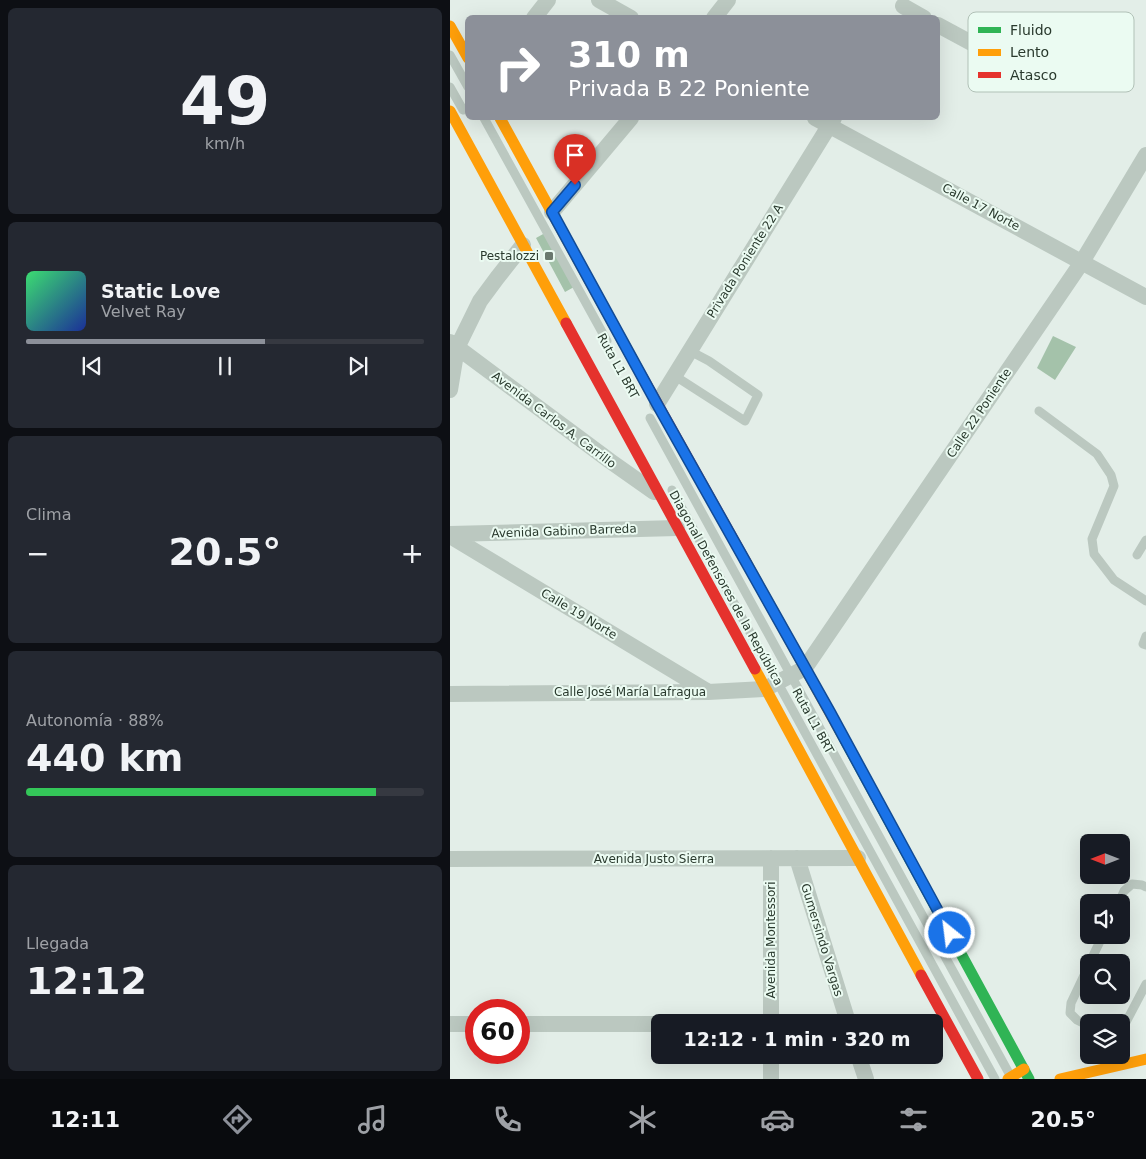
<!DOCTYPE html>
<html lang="es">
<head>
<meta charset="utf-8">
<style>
  body { margin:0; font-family:"DejaVu Sans",sans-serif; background:#242831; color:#f1f3f6; height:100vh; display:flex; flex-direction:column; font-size:19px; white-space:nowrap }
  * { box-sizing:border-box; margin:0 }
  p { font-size:16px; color:#9ea1a6 }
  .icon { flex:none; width:28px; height:28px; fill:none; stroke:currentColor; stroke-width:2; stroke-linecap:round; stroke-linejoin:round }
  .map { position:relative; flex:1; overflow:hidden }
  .sheet { display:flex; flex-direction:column; gap:8px; padding:8px; background:#0d0f14; width:450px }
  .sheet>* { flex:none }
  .hud { position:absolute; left:15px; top:15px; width:475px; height:105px; border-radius:8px; box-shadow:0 5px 20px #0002; background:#8c9099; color:#fff; overflow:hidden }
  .needle { width:32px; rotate:270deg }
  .fabs { position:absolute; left:630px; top:834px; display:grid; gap:10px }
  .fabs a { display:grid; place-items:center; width:50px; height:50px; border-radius:8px; background:#171b24; box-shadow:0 5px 20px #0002; font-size:25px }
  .speed { position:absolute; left:15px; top:999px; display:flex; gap:10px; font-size:25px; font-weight:700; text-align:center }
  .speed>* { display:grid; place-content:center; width:65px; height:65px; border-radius:50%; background:#171b24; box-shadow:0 5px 20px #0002; line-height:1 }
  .speed .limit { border:8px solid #d22; background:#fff; color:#111 }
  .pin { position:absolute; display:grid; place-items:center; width:42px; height:42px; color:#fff; margin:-51px -21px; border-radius:50% 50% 50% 0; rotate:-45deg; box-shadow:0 0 5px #0007 }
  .pin .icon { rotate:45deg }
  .me { position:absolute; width:55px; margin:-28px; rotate:331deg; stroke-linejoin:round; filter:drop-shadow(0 0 4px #0008) }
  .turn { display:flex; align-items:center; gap:18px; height:105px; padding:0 20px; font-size:22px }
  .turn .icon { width:65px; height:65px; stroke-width:2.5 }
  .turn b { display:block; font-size:35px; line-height:42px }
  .big { font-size:38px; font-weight:700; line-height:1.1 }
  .sheet .card { flex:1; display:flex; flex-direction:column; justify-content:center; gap:8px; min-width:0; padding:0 18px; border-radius:8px; background:#242831 }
  .sheet .dial { align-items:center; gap:0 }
  .dial b { font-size:65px; line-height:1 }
  .song { display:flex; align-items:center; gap:15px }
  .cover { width:60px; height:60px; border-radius:8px; background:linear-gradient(135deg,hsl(140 70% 55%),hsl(230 70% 35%)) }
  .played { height:5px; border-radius:2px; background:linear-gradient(90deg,#8c9099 60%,#363941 60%) }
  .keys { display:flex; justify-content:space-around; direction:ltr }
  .heat { display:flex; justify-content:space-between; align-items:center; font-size:28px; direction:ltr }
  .charge { height:8px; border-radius:4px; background:linear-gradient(90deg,#34c759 88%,#363941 0) }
  .trip { position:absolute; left:201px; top:1014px; width:292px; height:50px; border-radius:8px; background:#171b24; box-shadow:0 5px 20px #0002; font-weight:700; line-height:50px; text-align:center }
  .menu { display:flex; height:80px; justify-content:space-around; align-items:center; background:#090b0e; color:#9ea1a6 }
  .menu .icon { width:35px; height:35px }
  .menu .active { color:#8c9099 }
  .menu b { font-size:22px; color:#f1f3f6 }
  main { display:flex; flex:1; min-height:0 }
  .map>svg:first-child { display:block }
</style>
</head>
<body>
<main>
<section class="sheet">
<div class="card dial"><b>49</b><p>km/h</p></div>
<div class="card">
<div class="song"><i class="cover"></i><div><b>Static Love</b><p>Velvet Ray</p></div></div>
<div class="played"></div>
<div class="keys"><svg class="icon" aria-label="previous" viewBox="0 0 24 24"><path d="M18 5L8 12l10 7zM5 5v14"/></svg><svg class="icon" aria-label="pause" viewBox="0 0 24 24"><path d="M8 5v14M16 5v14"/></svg><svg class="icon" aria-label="next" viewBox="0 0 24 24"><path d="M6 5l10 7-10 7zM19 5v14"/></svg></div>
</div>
<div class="card"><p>Clima</p>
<div class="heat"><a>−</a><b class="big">20.5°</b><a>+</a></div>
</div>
<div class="card"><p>Autonomía · 88%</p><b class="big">440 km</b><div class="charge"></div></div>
<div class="card"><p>Llegada</p><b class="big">12:12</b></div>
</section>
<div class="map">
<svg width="696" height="1079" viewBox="0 0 696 1079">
  <rect width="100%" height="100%" fill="#e3eee8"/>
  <path fill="#a4c2aa" d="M 95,233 L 124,287 L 115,292 L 86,238 Z
    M 603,336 L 626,347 L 605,380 L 587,368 Z"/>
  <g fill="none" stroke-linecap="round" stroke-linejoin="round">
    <path stroke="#bbc8c0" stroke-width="9" d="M 0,55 L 18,87
      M 0,87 L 13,110
      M 34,118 L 157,341
      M 225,376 L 295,421 L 308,395 L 259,361 L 240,351
      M 589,411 L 647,454 L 661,475 L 664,486 L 642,539 L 644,554 L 664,580 L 696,601
      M 200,418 L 561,1077
      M 222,490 L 545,1079
      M 687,555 L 696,540
      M 696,636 L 693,644 L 696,645
      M 669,902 L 674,891 L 682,884 L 692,885 L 696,887
      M 640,962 L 653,935
      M 639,965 L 621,1003 L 620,1013 L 627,1020 L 639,1026
      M 671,1030 L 674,1026 L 696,984"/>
    <path stroke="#bbc8c0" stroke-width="16" d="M 149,0 L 181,18
      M 453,6 L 474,18
      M 84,18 L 98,0
      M 264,18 L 278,0
      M 488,25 L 540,53
      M 365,118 L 696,297
      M 102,212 L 181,118
      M 0,342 L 160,461 L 204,492
      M 0,390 L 7,348 L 30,301 L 47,278 L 73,245
      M 207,404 L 384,118
      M 0,534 L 227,528
      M 0,536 L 257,691
      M 0,694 L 258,692 L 315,689 L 355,668 L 632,262 L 696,155
      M 321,858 L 321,1022
      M 347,858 L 398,1022
      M 0,859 L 408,858
      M 0,1024 L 26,1024
      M 69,1024 L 210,1024
      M 321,1055 L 321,1079
      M 408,1055 L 416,1079"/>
    <path stroke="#30b455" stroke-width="11" d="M 390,731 L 579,1079"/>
    <path stroke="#ff9f0a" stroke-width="11" d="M 0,26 L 18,58
      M 0,111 L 116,323
      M 50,118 L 189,371
      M 296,562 L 390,731
      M 305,669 L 471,975
      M 558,1079 L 574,1069
      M 610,1079 L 696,1059"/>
    <path stroke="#e5322d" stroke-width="11" d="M 116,323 L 305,669
      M 189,371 L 296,562
      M 471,975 L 528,1079"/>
  </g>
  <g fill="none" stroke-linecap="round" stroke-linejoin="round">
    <g stroke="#114b97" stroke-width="12">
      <path id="route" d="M 125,185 L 102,212 L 207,404 L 380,712 L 500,933"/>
    </g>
    <use href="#route" stroke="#1a73e8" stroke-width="9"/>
  </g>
  <rect fill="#6a786e" stroke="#ebfbf2" stroke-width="2" x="94" y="251" width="10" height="10" rx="2.5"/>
  <g text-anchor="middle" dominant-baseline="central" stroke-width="4" stroke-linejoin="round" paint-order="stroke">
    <g font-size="12" fill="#29392d" stroke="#ebfbf2">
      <text transform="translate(531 207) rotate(28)">Calle 17 Norte</text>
      <text transform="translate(295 261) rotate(-58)">Privada Poniente 22 A</text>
      <text transform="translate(168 366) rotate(61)">Ruta L1 BRT</text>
      <text transform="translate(529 413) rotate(-56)">Calle 22 Poniente</text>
      <text transform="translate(104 420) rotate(37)">Avenida Carlos A. Carrillo</text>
      <text transform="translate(114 531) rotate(-2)">Avenida Gabino Barreda</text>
      <text transform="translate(276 588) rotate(61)">Diagonal Defensores de la República</text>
      <text transform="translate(129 614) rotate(31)">Calle 19 Norte</text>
      <text x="180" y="692">Calle José María Lafragua</text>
      <text transform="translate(363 721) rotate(61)">Ruta L1 BRT</text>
      <text x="204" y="859">Avenida Justo Sierra</text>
      <text transform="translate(321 940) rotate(-90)">Avenida Montessori</text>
      <text transform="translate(372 940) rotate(73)">Gumersindo Vargas</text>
    </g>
    <g font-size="12" fill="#29392d" stroke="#ebfbf2" text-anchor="end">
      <text x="89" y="256">Pestalozzi</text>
    </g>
  </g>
  <rect x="518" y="12" width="166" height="80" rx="8" fill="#ebfbf2" stroke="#b1c1b7" stroke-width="1"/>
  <rect x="528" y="27" width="23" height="6" fill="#30b455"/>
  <rect x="528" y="49" width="23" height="7" fill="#ff9f0a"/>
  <rect x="528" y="72" width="23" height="6" fill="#e5322d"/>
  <g font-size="14" fill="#29392d">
    <text x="560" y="35">Fluido</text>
    <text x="560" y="57">Lento</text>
    <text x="560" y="80">Atasco</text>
  </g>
</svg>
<div class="fabs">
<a><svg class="needle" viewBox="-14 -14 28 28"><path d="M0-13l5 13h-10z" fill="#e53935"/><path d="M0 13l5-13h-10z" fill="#9ea1a6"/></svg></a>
<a><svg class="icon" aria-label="sound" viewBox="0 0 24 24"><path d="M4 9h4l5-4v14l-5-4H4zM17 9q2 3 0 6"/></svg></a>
<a><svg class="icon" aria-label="search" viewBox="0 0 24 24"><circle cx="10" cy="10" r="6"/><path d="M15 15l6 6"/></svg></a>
<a><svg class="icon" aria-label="layers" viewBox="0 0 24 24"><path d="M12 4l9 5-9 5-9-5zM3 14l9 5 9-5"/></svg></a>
</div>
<div class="speed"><div class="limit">60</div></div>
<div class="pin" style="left:125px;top:185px;background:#d93025"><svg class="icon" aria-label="arrive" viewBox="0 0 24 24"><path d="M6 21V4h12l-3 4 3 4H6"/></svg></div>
<svg class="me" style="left:500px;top:933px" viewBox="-20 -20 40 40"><circle r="17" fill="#1a73e8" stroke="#fff" stroke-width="3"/><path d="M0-11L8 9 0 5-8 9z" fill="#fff"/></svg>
<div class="trip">12:12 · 1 min · 320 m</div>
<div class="hud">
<div class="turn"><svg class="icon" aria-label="right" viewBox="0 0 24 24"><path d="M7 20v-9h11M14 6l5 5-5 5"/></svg><div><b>310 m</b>Privada B 22 Poniente</div></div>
</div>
</div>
</main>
<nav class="menu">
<b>12:11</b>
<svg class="icon active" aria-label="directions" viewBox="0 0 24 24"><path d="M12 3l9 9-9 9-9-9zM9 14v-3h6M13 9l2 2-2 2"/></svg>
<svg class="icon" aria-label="music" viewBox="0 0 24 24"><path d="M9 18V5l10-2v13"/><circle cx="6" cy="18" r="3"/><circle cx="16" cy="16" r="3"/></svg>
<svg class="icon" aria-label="phone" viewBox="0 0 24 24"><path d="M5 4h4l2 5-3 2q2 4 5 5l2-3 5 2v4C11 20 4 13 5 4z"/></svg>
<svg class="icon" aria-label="climate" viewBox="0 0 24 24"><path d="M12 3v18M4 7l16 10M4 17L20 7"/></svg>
<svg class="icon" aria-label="car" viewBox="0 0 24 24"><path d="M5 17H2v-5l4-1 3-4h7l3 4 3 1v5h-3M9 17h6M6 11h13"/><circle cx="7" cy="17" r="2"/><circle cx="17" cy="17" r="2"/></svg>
<svg class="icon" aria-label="filters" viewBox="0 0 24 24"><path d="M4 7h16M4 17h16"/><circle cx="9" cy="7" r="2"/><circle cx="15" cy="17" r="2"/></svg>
<b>20.5°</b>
</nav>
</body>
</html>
